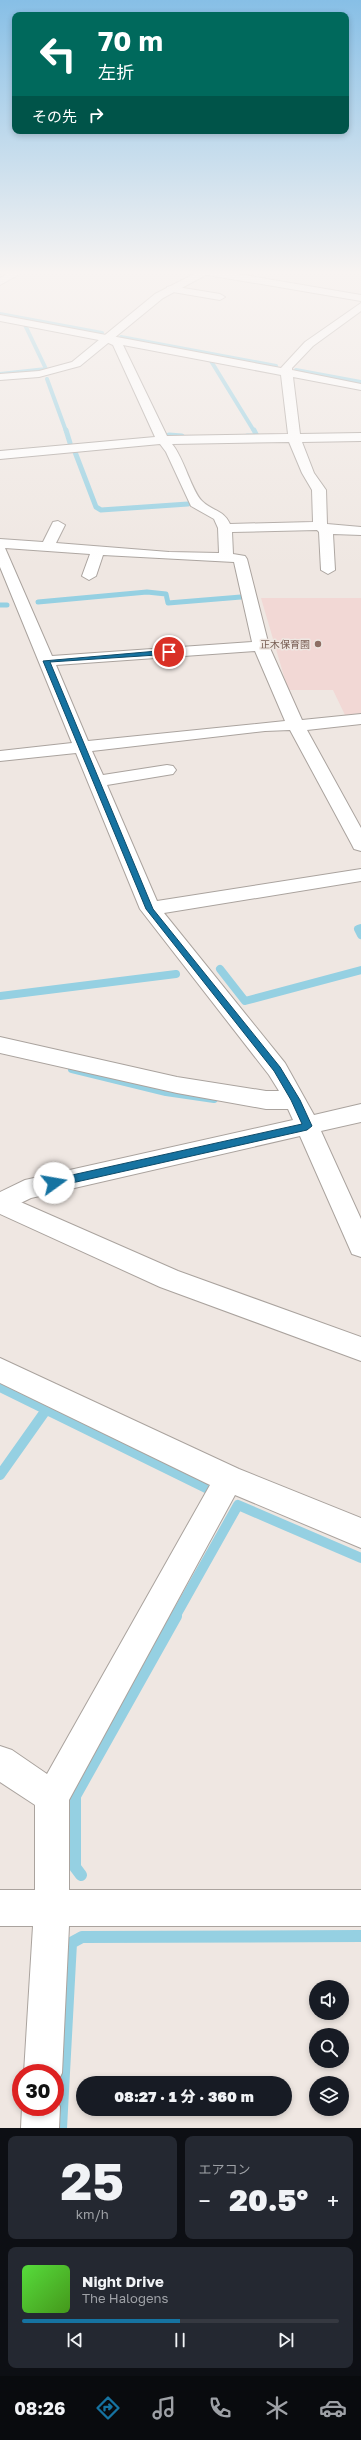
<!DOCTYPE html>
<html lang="ja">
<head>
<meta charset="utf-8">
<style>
  body { margin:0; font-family:"Golos Text","Noto Sans JP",sans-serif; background:#242831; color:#f1f3f6; height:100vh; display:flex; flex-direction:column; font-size:15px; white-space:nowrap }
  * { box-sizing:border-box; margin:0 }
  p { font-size:13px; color:#9ea1a6 }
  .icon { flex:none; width:22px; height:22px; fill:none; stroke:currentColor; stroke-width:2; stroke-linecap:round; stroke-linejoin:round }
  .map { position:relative; height:2128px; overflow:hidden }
  .drawer { display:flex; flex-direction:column; gap:8px; padding:8px; background:#0d0f14; flex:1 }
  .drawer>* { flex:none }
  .hud { position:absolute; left:12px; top:12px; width:337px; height:122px; border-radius:8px; box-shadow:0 2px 6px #0003; background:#00695c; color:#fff; overflow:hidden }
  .buttons { position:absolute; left:309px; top:1980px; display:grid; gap:8px }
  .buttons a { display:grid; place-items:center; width:40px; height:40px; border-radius:50%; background:#171b24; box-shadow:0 2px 6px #0003; font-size:20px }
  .speed { position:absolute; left:12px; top:2064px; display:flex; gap:8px; font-size:20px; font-weight:700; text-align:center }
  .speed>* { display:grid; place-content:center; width:52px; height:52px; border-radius:50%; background:#171b24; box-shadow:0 2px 6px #0003; line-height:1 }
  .speed .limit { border:6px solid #d22; background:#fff; color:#111 }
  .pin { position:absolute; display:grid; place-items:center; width:34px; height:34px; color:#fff; margin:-17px; border:2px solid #fff; border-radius:50%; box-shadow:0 1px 4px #0007 }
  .me { position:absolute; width:44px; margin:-22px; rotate:77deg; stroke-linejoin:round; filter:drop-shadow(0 0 3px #0008) }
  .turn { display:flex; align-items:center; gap:14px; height:84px; padding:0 20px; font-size:18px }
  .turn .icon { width:52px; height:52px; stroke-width:2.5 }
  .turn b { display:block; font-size:28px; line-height:34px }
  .then { display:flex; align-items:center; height:38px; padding:0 20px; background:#0003; gap:8px; font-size:15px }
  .big { font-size:30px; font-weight:800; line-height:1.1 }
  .drawer .tile { flex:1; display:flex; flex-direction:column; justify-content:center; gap:6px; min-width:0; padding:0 14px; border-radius:8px; background:#242831 }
  .drawer .dial { align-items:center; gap:0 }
  .dial b { font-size:52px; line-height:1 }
  .song { display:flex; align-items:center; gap:12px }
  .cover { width:48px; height:48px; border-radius:6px; background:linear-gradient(135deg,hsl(110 70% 55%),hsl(100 70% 35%)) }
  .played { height:4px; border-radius:2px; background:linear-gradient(90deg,#1673a1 50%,#363941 50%) }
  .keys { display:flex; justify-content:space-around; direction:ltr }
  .heat { display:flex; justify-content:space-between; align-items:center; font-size:22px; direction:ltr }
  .drawer .tiles { flex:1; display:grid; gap:8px; grid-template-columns:1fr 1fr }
  .tile:last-child { grid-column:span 2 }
  .trip { position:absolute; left:76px; top:2076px; width:216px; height:40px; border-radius:20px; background:#171b24; box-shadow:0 2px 6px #0003; font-weight:800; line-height:40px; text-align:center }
  .tabs { display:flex; height:64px; justify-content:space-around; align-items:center; background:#090b0e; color:#9ea1a6 }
  .tabs .icon { width:28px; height:28px }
  .tabs .active { color:#1673a1 }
  .tabs b { font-size:18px; color:#f1f3f6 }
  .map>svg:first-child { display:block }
</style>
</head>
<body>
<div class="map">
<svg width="361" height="2128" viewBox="0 0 361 2128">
  <rect width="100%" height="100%" fill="#efe7e2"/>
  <path fill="#f2d8d5" d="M 261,598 L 361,598 L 361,713 L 345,715 L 333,690 L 288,690 Z"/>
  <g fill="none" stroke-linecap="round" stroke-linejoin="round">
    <path stroke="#95d0e2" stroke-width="4" d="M 0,314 L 102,333
      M 121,337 L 276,366
      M 211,361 L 254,431
      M 296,370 L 361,382
      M 0,374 L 46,369 L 25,325
      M 47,379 L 66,431"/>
    <path stroke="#95d0e2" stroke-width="5" d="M 66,430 L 70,443
      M 169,435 L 182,436
      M 247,436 L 257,436 L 254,430
      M 75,452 L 96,507 L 101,510 L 188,504
      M 38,602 L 147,592 L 166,594 L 168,603 L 241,597
      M 0,605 L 7,605"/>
    <path stroke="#95d0e2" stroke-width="8" d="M 361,928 L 358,929 L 361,935
      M 220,969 L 245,1001 L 361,970
      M 0,996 L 176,974
      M 72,1069 L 166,1092 L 214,1099"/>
    <path stroke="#95d0e2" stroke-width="10" d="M 0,1387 L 206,1488
      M 0,1475 L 46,1410
      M 175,1617 L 238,1505 L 361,1558"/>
    <path stroke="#95d0e2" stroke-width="12" d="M 81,1875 L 75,1867 L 75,1796 L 176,1616
      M 61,2128 L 71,1943 L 82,1937 L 361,1936"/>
    <g stroke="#aaa39e" stroke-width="2">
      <path id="street" d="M 14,270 L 27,270 L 0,285 L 0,278 Z
        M 191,270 L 215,270 L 361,295 L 361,301 L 196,273 Z
        M 171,286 L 220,294 L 225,297 L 220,300 L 167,291 L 167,287 Z
        M 361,303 L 361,311 L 313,346 L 292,368 L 292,370 L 361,384 L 361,390 L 293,377 L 300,434 L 361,433 L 361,441 L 302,442 L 314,473 L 326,490 L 327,524 L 361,527 L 361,535 L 333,534 L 335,570 L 328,574 L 321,570 L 319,532 L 317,530 L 232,532 L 233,554 L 245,556 L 247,559 L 269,646 L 302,720 L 361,714 L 361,724 L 307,730 L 361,828 L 361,851 L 354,849 L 352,845 L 290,730 L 265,731 L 92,751 L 103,775 L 167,765 L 173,766 L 176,770 L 173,774 L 107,785 L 157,901 L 361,869 L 361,881 L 164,913 L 285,1063 L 314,1115 L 361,1104 L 361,1122 L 321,1131 L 361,1219 L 361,1257 L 352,1254 L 300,1136 L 31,1198 L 0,1213 L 0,1192 L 25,1180 L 293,1120 L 288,1109 L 266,1109 L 177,1093 L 0,1053 L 0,1037 L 177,1077 L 266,1091 L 279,1091 L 269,1075 L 140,909 L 76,753 L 0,761 L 0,751 L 72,743 L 0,567 L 0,539 L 43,542 L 53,522 L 58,521 L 65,525 L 56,543 L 169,552 L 219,553 L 218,528 L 214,519 L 191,506 L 166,452 L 160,444 L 0,459 L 0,451 L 155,437 L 113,345 L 104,341 L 0,321 L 0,315 L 281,368 L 305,342 ZM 123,345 L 281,375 L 288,434 L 167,436 ZM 289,442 L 302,473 L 312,490 L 313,522 L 230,524 C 224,510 212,511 202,501 C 192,492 184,458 172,444 ZM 5,548 L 90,554 L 82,576 L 89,580 L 96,576 L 103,555 L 234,562 L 252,642 L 52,656 ZM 255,651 L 285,721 L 88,741 L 56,665 Z
        M 0,1358 L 239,1469 L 361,1518 L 361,1548 L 235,1495 L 69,1800 L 69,1890 L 361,1890 L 361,1926 L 69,1926 L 62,2073 L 55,2087 L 55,2073 L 24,2073 L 33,1926 L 0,1926 L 0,1890 L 35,1890 L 35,1805 L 0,1782 L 0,1746 L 12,1750 L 47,1774 L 210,1485 L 0,1383 Z
        M 55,2095 L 60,2107 L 59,2128 L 21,2128 L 22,2107 L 55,2107 Z"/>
    </g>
    <g stroke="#aaa39e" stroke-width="2">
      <path id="secondary" d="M 202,270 L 215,270 L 163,298 L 80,366 L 39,377 L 0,380 L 0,374 L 39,371 L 72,362 L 155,294 Z
        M 0,1193 L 178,1271 L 361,1337 L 361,1361 L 160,1287 L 0,1214 Z"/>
    </g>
    <use href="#street" fill="#fff" fill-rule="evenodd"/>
    <use href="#secondary" fill="#fff" fill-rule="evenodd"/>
  </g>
  <linearGradient id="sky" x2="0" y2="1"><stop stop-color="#87bfe6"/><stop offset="0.48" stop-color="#f8f4f2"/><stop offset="1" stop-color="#f8f4f2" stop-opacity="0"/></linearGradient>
  <rect width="361" height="568" fill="url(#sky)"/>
  <path fill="#1673a1" stroke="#0e4b69" d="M 169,650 L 172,654 L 50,662 L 153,909 L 280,1067 L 300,1100 L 312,1126 L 307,1130 L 54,1187 L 49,1183 L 54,1179 L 302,1124 L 291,1100 L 274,1071 L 146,909 L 43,661 Z"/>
  <circle fill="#8d6e63" stroke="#efe7e2" stroke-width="1.5" cx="318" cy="644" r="4"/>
  <g text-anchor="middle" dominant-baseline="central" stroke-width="3" stroke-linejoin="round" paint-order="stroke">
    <g font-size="10" fill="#785e54" stroke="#efe7e2" text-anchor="end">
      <text x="310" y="644">正木保育園</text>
    </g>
  </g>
</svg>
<div class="buttons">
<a><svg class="icon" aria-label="sound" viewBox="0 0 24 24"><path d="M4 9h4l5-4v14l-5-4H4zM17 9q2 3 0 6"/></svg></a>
<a><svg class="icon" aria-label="search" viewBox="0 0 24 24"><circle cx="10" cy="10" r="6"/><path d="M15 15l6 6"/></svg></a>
<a><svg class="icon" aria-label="layers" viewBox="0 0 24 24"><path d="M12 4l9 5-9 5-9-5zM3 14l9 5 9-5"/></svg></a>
</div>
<div class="speed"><div class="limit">30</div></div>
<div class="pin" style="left:169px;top:652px;background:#d93025"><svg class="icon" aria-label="arrive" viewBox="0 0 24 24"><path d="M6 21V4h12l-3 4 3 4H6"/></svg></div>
<svg class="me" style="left:54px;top:1183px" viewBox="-20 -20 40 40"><circle r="19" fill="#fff"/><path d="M0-13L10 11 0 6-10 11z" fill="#1673a1"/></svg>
<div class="trip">08:27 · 1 分 · 360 m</div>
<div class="hud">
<div class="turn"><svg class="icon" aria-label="left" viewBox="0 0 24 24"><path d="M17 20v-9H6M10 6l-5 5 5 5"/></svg><div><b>70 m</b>左折</div></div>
<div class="then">その先<svg class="icon" aria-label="right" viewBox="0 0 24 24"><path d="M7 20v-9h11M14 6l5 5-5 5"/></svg></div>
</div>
</div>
<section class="drawer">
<div class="tiles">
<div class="tile dial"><b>25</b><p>km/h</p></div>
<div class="tile"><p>エアコン</p>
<div class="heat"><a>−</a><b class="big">20.5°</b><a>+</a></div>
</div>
<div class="tile">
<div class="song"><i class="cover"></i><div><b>Night Drive</b><p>The Halogens</p></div></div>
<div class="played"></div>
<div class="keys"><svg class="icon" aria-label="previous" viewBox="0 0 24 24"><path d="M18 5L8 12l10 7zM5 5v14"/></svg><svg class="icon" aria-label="pause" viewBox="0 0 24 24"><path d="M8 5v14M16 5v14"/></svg><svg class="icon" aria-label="next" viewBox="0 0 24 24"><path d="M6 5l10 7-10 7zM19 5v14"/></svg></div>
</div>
</div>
</section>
<nav class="tabs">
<b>08:26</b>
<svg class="icon active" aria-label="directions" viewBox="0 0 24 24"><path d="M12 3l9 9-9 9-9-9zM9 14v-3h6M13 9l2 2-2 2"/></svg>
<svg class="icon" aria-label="music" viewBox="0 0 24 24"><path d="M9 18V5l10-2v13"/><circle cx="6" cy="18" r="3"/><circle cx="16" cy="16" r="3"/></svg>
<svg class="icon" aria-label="phone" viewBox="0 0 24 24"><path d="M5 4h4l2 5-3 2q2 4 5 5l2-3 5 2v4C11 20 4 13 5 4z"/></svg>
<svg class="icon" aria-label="climate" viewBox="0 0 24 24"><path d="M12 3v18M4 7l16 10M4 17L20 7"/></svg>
<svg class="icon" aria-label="car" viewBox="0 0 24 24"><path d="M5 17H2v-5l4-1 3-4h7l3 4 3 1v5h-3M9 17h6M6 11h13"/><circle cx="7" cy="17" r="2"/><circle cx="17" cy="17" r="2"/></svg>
</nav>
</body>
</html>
